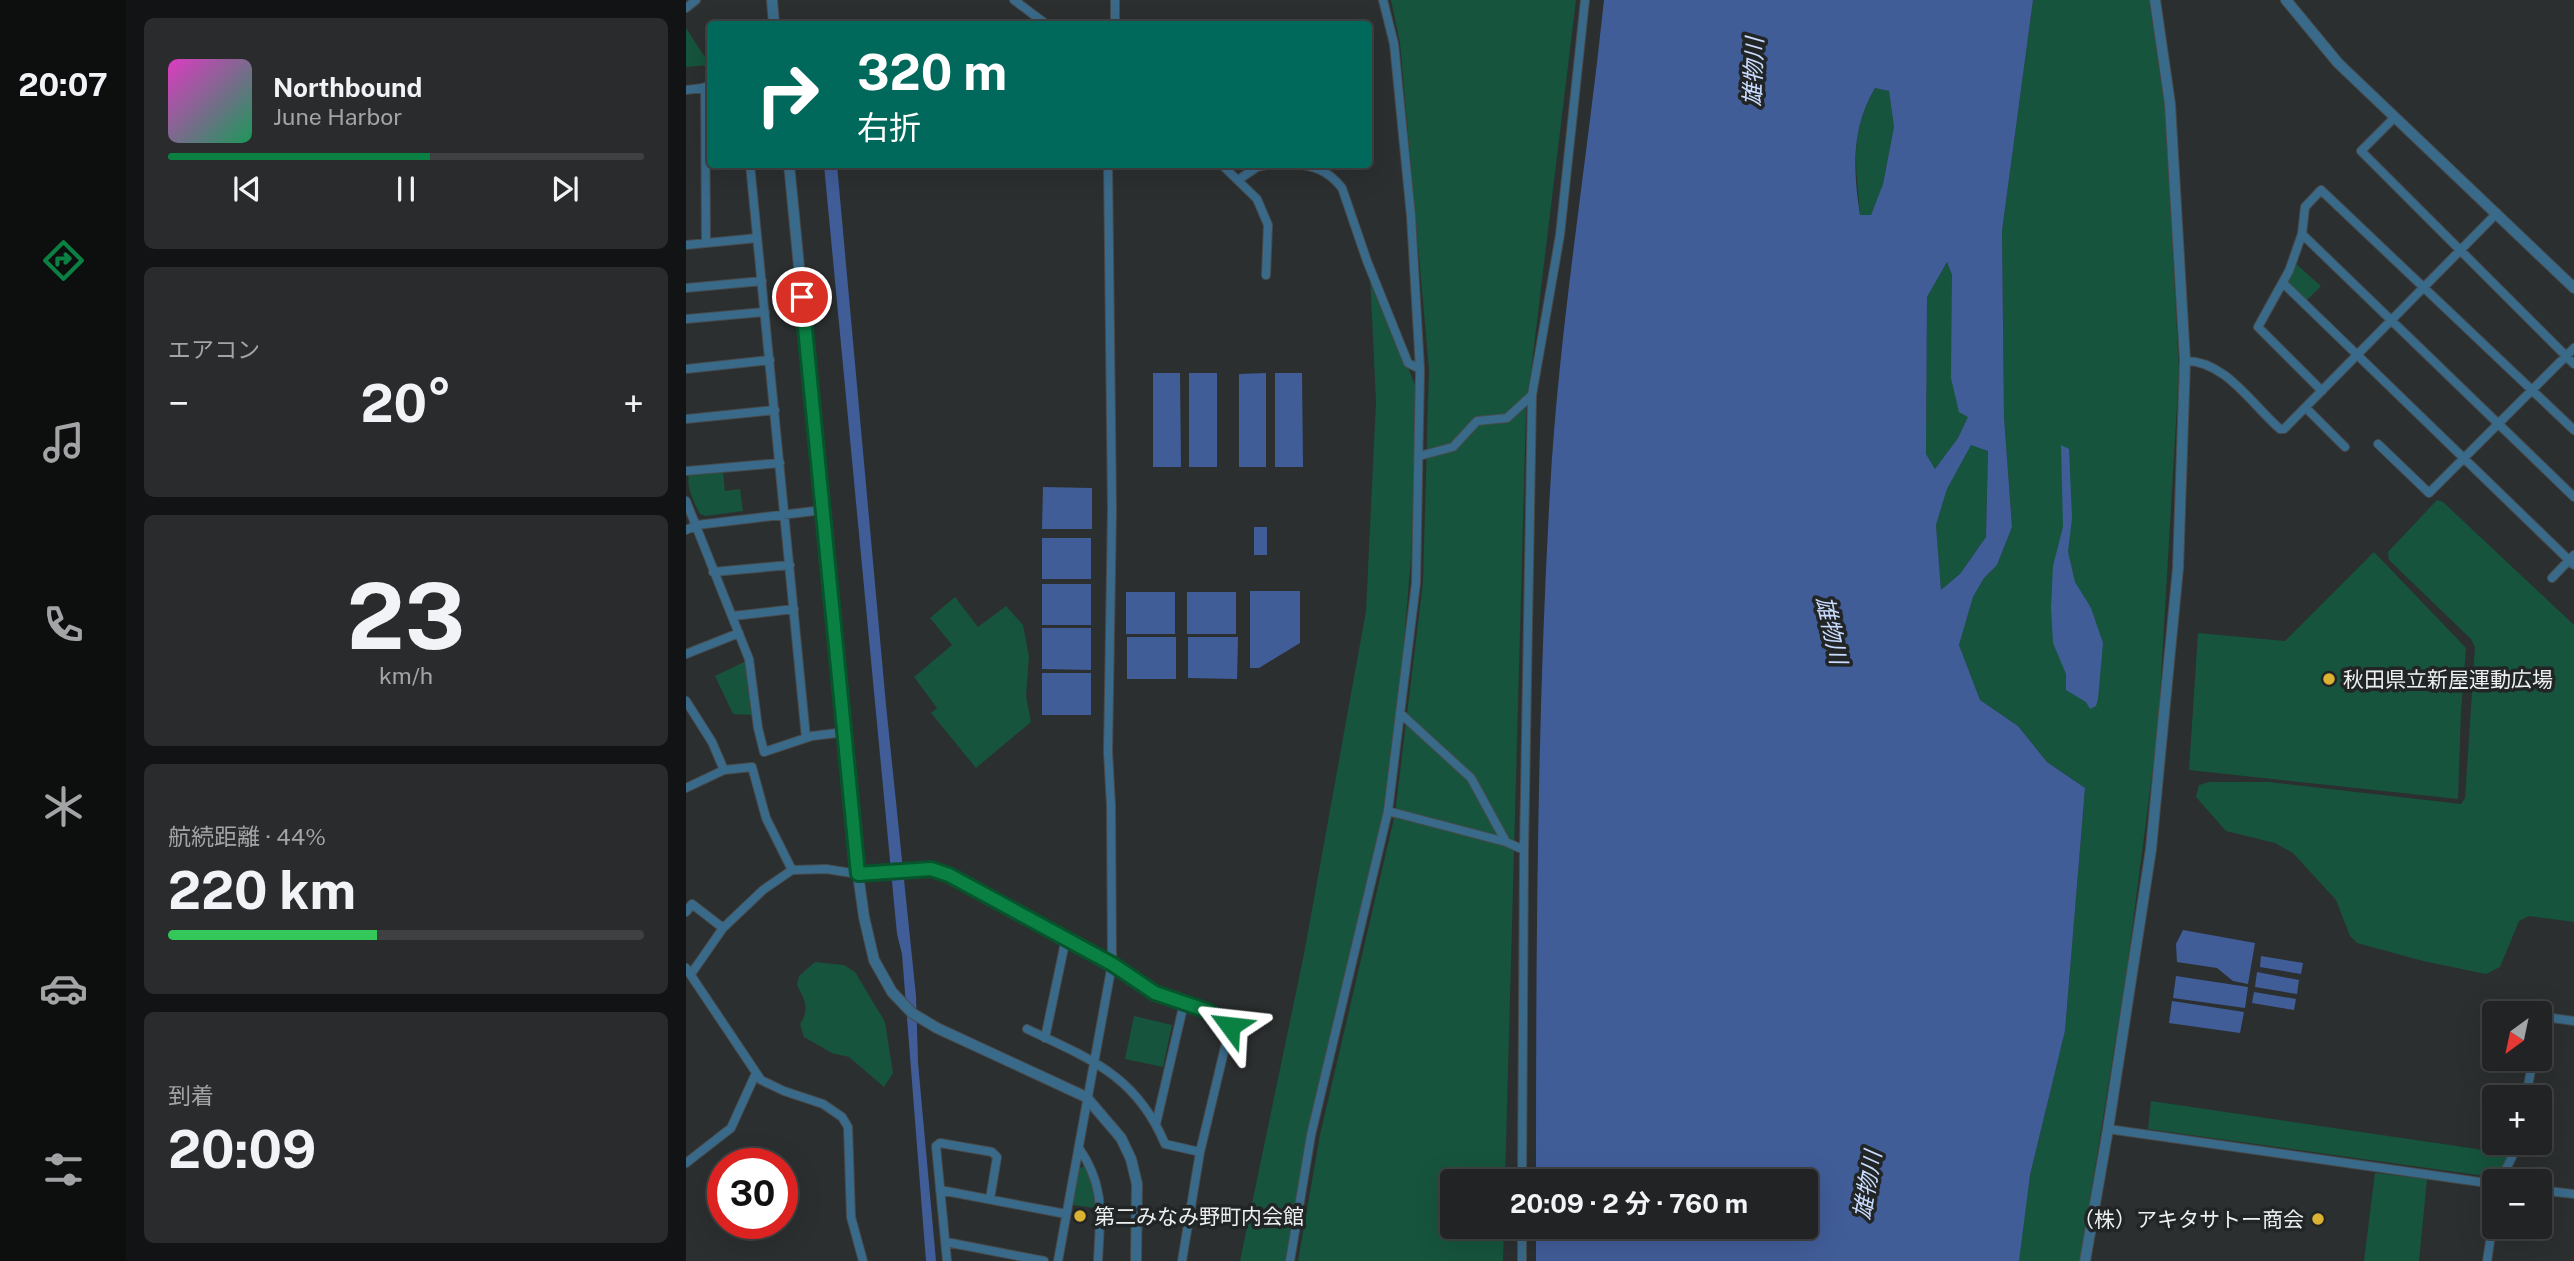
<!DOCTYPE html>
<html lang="ja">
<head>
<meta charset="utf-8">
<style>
  body { margin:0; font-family:"Public Sans","Noto Sans JP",sans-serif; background:#292b2c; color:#f1f3f6; height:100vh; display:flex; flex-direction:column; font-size:26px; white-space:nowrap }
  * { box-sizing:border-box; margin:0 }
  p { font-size:23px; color:#a2a4a6 }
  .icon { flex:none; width:38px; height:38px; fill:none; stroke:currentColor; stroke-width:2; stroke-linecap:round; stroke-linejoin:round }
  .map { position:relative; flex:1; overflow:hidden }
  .panel { display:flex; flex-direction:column; gap:18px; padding:18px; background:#121314; width:560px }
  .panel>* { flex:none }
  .guide { position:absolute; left:21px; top:21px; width:665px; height:147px; border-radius:7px; box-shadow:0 7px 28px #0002,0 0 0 2px #3e4041; background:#00695c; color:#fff; overflow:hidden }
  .needle { width:46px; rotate:213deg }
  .controls { position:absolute; left:1796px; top:1001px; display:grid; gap:14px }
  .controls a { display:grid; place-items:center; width:70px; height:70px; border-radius:7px; background:#212324; box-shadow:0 7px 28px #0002,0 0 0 2px #3e4041; font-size:35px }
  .speed { position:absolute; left:21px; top:1148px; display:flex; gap:14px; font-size:35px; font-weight:700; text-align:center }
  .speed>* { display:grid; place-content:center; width:91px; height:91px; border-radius:50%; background:#212324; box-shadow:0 7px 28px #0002,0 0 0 2px #3e4041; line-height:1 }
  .speed .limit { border:10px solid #d22; background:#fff; color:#111 }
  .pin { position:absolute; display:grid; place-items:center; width:60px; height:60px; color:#fff; margin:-30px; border:4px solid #fff; border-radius:50%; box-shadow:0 2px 7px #0007 }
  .me { position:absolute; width:77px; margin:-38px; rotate:300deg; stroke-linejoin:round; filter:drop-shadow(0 0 5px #0008) }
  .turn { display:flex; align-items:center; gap:24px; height:147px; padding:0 35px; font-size:32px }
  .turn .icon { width:91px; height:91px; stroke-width:2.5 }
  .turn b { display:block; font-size:49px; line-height:60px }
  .big { font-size:52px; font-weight:700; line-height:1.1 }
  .panel .widget { flex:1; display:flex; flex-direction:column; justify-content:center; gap:10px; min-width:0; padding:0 24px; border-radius:10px; background:#292b2c }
  .panel .dial { align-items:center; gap:0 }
  .dial b { font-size:91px; line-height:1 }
  .song { display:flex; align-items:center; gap:21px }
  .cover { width:84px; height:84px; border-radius:10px; background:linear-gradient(135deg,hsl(310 70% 55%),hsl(150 70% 35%)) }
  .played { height:7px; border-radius:4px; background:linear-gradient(90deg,#0b8043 55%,#3e4041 55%) }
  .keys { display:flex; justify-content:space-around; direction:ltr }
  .heat { display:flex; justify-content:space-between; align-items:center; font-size:38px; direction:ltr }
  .charge { height:10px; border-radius:5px; background:linear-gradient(90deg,#34c759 44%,#3e4041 0) }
  .trip { position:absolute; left:754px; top:1169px; width:378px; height:70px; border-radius:7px; background:#212324; box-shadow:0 7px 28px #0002,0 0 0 2px #3e4041; font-weight:700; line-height:70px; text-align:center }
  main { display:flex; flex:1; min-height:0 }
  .menu { display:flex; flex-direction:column; width:126px; justify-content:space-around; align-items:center; background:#0d0e0e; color:#a2a4a6 }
  .menu .icon { width:49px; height:49px }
  .menu .active { color:#0b8043 }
  .menu b { font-size:32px; color:#f1f3f6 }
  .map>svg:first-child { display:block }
</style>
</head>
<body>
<main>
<nav class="menu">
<b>20:07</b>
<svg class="icon active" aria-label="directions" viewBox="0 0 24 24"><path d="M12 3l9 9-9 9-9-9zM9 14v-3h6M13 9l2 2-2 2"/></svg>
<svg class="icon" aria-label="music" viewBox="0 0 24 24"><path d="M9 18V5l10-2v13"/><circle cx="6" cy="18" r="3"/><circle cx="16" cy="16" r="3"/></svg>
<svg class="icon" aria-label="phone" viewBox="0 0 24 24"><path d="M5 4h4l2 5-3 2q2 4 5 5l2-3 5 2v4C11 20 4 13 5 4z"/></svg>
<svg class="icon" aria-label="climate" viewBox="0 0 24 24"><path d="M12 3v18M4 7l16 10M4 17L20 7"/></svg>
<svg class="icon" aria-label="car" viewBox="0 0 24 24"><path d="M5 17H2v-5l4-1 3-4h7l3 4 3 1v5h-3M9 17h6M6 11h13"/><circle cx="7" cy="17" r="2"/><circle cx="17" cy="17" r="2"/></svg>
<svg class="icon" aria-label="filters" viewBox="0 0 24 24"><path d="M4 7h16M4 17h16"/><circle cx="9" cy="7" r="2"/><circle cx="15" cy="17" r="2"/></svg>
</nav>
<section class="panel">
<div class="widget">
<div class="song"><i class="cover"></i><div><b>Northbound</b><p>June Harbor</p></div></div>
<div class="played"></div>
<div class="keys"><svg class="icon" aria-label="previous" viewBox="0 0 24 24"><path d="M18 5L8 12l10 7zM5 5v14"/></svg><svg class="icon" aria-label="pause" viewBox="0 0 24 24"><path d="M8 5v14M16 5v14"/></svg><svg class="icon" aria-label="next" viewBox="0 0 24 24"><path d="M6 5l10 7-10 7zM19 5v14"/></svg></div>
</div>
<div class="widget"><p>エアコン</p>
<div class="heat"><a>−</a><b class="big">20°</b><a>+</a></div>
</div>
<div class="widget dial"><b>23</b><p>km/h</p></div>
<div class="widget"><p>航続距離 · 44%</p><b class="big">220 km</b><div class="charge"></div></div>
<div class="widget"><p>到着</p><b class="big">20:09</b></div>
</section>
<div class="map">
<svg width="1888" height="1261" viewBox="0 0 1888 1261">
  <rect width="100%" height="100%" fill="#2c2f30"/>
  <path fill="#16543d" d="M 705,0 L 890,0 L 840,412 L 819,1181 L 766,1181 L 766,1227 L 818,1227 L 817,1261 L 612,1261 L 634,1135 L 709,814 L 737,582 L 743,369 L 714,43 Z
    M 1347,0 L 1463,0 L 1479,109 L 1493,370 L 1472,729 L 1441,968 L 1394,1261 L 1331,1261 L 1344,1175 L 1379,1031 L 1399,788 L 1361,762 L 1332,726 L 1294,700 L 1273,645 L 1287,597 L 1298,578 L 1311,565 L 1326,527 L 1318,417 L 1316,231 Z
    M 0,28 L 24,65 L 0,67 Z
    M 1189,88 L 1203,91 L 1208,127 L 1197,184 L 1185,215 L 1174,215 C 1170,165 1163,134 1189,88 Z
    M 1261,262 L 1266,275 L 1283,416 L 1272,438 L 1249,469 L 1240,454 L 1241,297 Z
    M 1609,263 L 1635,286 L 1621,300 L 1601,281 Z
    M 684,274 L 729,385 L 731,414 L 725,557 L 715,679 L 699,810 L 601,1261 L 554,1261 L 618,954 L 680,611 L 690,402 Z
    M 1285,444 L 1302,450 L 1300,537 L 1274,574 L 1255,591 L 1250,525 L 1261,489 Z
    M 37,472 L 39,491 L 54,489 L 57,511 L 20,516 L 14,514 C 8,502 0,487 3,475 Z
    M 1751,500 L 1757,502 L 1888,625 L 1888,922 L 1843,916 L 1833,921 L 1814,967 L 1800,974 L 1737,961 L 1671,943 L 1664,936 L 1650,900 L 1607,853 L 1589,843 L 1540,831 L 1510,797 L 1513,785 L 1524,782 L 1583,782 L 1775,804 L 1779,798 L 1789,647 L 1785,639 L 1703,560 L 1702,552 Z
    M 1688,552 L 1780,648 L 1775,711 L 1772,799 L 1503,770 L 1512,633 L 1599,641 Z
    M 269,597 L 292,627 L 320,606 L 337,625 L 343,657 L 340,696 L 345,722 L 290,768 L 245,713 L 251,708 L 228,677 L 266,645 L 244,618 Z
    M 60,661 L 66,715 L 47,714 L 29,676 Z
    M 129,962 L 158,965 L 169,972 L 199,1022 L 207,1073 L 198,1087 L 163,1057 L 146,1053 L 118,1037 L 114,1024 C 124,1009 119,1000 111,985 L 113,976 Z
    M 448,1016 L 486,1025 L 477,1067 L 439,1059 Z
    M 1465,1101 L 1818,1153 L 1824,1156 L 1813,1178 L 1462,1129 Z
    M 400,1166 L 409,1195 L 409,1208 L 387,1205 L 393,1168 Z
    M 1689,1173 L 1741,1179 L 1733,1261 L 1678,1261 Z"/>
  <path fill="#415d98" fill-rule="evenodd" d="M 918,0 L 1347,0 L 1316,231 L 1318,417 L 1326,527 L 1311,565 L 1298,578 L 1287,597 L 1273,645 L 1294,700 L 1332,726 L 1361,762 L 1399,788 L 1379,1031 L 1344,1175 L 1333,1261 L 850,1261 L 850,1227 L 1120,1227 L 1120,1181 L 850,1181 C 850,951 851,721 864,491 C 873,327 901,164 918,0 ZM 1189,88 L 1203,91 L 1208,127 L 1197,184 L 1185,215 L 1174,215 C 1167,170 1165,128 1189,88 ZM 1261,262 L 1266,275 L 1265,378 L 1273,412 L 1282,417 L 1272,438 L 1249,469 L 1240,454 L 1241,297 ZM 1285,445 L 1302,451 L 1300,537 L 1274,574 L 1255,590 L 1250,525 L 1261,489 Z
    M 138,165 L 151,165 L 200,705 L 230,996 L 232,1063 L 250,1261 L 240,1261 L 216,954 L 211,934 Z
    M 467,373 L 494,373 L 495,467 L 467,467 Z
    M 503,373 L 531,373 L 531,467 L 503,467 Z
    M 580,373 L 580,467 L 553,467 L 553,374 Z
    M 589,373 L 616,373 L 617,467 L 589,467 Z
    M 1375,445 L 1383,449 L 1386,518 L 1382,552 L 1389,582 L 1405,608 L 1417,643 L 1412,699 L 1410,706 L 1404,709 L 1400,702 L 1380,690 L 1380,674 L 1367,643 L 1365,607 L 1367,566 L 1377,527 Z
    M 357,487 L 406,488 L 406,529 L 356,529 Z
    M 568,527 L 581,527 L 581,555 L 568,555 Z
    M 356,538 L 405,538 L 405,579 L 356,579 Z
    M 356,584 L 405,584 L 405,625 L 356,625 Z
    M 564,591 L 614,591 L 614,643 L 573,668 L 564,668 Z
    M 440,592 L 489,592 L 489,634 L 440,634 Z
    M 501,592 L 550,592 L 550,634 L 501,634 Z
    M 356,628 L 405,628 L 405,670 L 356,669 Z
    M 441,637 L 490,637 L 490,679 L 441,679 Z
    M 502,637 L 552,637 L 551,679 L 502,678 Z
    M 356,673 L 405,673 L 405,715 L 356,715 Z
    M 1497,930 L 1569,943 L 1562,984 L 1547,981 L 1531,968 L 1491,962 L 1490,944 Z
    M 1575,956 L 1617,963 L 1615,974 L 1574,967 Z
    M 1571,972 L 1613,980 L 1611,994 L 1569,987 Z
    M 1490,976 L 1562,987 L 1559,1008 L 1487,998 Z
    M 1568,992 L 1610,999 L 1608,1010 L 1566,1003 Z
    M 1486,1001 L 1558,1012 L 1554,1033 L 1483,1023 Z"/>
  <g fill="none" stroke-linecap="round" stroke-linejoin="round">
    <g stroke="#474a4b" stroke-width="10">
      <path id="minor" d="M 328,0 L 360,24
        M 0,8 L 10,0
        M 429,24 L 429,0
        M 19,87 L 20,243
        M 0,90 L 24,87
        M 1709,117 L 1675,151 L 1888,364
        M 64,164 L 120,738
        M 535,164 L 571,199 L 582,225 L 580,275
        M 605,164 C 627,165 642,170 656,188 L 681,261 L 722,363 L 734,369
        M 552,180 L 571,167 L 585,164
        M 1616,234 L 1888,497
        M 0,245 L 71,238
        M 1597,283 L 1888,565
        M 0,288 L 76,281
        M 0,319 L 79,312
        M 1499,361 C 1539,360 1566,405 1594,429 L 1598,429 L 1811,213
        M 0,369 L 84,360
        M 1636,391 L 1572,327 L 1603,271 L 1616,234 L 1619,207 L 1635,190 L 1888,430
        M 1620,408 L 1659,447
        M 0,419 L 89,410
        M 1692,444 L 1743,493 L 1888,348
        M 733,456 L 767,447 L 791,421 L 821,418 L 846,395
        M 0,471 L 94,463
        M 0,501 L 63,659 L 72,728 L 78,752 L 126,736 L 159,732
        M 0,530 L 11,525 L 137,510
        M 27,572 L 104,565
        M 1866,578 L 1888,555
        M 47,616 L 108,609
        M 0,654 L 53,633
        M 0,701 L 26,742 L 38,770
        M 714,713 L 785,778 L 820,842 L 838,850
        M 0,788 L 38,770 L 66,767 L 80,818 L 106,870
        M 702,811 L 820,842
        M 0,912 L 6,904 L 37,928
        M 0,968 L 75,1080 L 98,1091 L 137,1104 L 156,1117 L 162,1127 L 165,1217 L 177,1261
        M 5,974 L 37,928 L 77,890 L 106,870 L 140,869 L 172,874 L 245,869 L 263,875 L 426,964 L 469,993 L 522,1011 L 544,1026 L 514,1152 L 496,1261
        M 341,1029 C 404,1059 450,1075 479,1144 L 514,1152
        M 1853,1031 L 1857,1023 L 1866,1018 L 1888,1021
        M 359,1038 L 380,938
        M 1840,1097 L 1847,1059
        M 470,1124 L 498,1003
        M 1422,1129 L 1808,1184
        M 393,1148 C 420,1188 414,1215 412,1261
        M 0,1163 L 45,1128 L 70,1073
        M 836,1181 L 838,850 L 846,395 L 874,235 L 899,0
        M 1814,1181 L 1826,1157 L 1829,1143
        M 254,1190 L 380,1214
        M 1853,1190 L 1888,1194
        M 260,1242 L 358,1261
        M 261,1261 L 250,1146 L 254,1143 L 306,1152 L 311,1157 L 304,1199
        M 372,1261 L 426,964 L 425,805 L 422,752 L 426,510 L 422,164
        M 604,1261 L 625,1135 L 702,811 L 730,583 L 734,369 L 725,216 L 708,44 L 697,0
        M 836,1261 L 836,1227
        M 1801,1261 L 1808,1216"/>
    </g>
    <g stroke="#474a4b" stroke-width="12">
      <path id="tertiary" d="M 86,0 L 88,24
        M 1600,0 L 1652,63 L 1888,288
        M 103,164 L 172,874 L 178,917 L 188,960 L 206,992 L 226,1013 L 251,1028 L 400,1097 L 435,1138 L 445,1159 L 451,1184 L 450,1261
        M 1399,1261 L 1422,1129 L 1465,849 L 1492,568 L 1499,361 L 1484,104 L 1469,0"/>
    </g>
    <use href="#minor" stroke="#3a6a8a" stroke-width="8"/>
    <use href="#tertiary" stroke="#3a6a8a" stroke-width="10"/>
  </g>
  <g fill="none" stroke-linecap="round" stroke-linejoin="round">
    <g stroke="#07532c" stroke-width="18">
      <path id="route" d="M 116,297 L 172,874 L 245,869 L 263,875 L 426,964 L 469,993 L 522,1011 L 544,1026"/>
    </g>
    <use href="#route" stroke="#0b8043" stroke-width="12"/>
  </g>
  <g fill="#dcb233" stroke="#222526" stroke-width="2.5">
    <circle cx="1643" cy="679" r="7"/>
    <circle cx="394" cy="1216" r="7"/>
    <circle cx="1632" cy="1219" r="7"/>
  </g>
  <g text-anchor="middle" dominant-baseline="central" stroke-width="7" stroke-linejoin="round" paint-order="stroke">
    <g font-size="21" fill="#eef0f0" stroke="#222526" text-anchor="start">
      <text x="1657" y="679">秋田県立新屋運動広場</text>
      <text x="408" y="1216">第二みなみ野町内会館</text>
      <text x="1618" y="1219" text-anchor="end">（株）アキタサトー商会</text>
    </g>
    <g font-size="23" font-style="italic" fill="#c9dbfe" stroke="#222526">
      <text transform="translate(1067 72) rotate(-88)">雄物川</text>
      <text transform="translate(1146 630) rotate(77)">雄物川</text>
      <text transform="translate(1181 1185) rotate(-80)">雄物川</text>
    </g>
  </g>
</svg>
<div class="controls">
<a><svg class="needle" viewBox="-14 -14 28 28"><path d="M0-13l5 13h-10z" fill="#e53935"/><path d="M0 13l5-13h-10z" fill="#a2a4a6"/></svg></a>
<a>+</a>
<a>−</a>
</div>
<div class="speed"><div class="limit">30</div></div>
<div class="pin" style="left:116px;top:297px;background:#d93025"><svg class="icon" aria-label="arrive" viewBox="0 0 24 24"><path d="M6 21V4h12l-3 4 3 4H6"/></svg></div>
<svg class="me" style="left:544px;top:1026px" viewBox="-20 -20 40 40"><path d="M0-17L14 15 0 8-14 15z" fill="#0b8043" stroke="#fff" stroke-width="4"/></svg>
<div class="trip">20:09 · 2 分 · 760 m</div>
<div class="guide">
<div class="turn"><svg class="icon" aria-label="right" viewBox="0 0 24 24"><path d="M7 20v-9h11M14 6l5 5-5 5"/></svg><div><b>320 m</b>右折</div></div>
</div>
</div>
</main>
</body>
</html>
